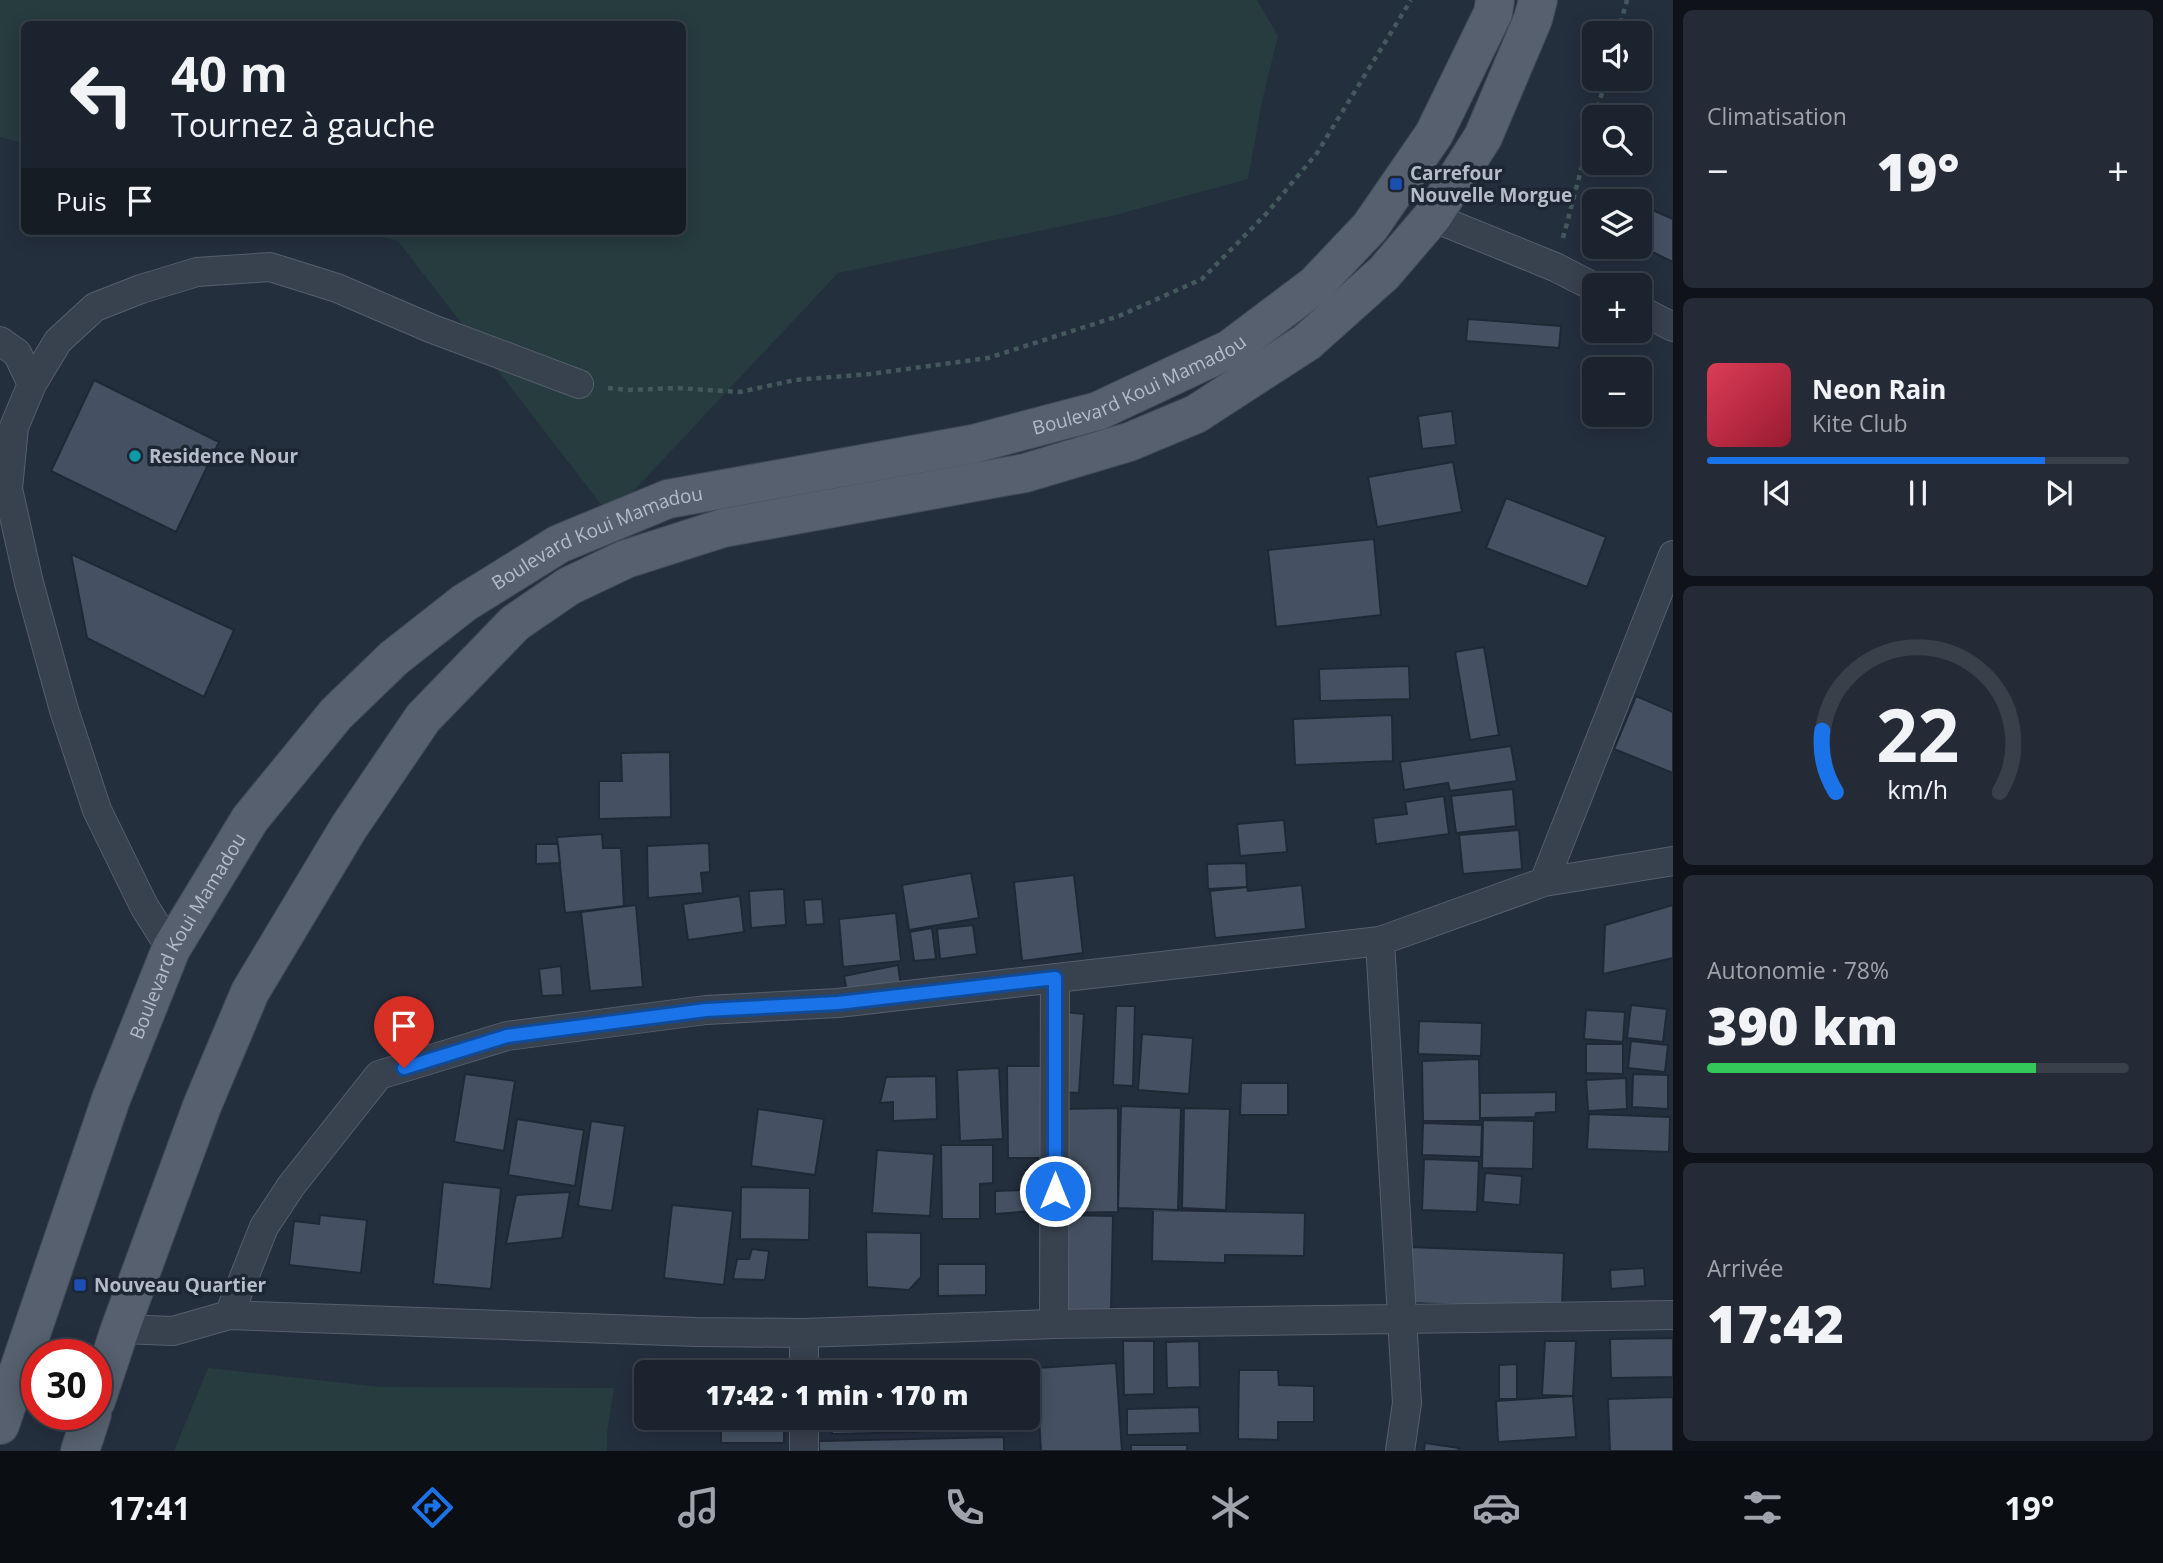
<!DOCTYPE html>
<html lang="fr">
<head>
<meta charset="utf-8">
<style>
  body { margin:0; font-family:"Open Sans",sans-serif; background:#242b36; color:#f1f3f6; height:100vh; display:flex; flex-direction:column; font-size:26px; white-space:nowrap }
  * { box-sizing:border-box; margin:0 }
  p { font-size:23px; color:#a0a4aa }
  .icon { flex:none; width:38px; height:38px; fill:none; stroke:currentColor; stroke-width:2; stroke-linecap:round; stroke-linejoin:round }
  .map { position:relative; flex:1; overflow:hidden }
  .sheet { display:flex; flex-direction:column; gap:10px; padding:10px; background:#0f1319; width:490px }
  .sheet>* { flex:none }
  .banner { position:absolute; left:21px; top:21px; width:665px; height:214px; border-radius:10px; box-shadow:0 4px 18px #0003,0 0 0 2px #39404a; background:#1b232e; color:#f1f3f6; overflow:hidden }
  .fabs { position:absolute; left:1582px; top:21px; display:grid; gap:14px }
  .fabs a { display:grid; place-items:center; width:70px; height:70px; border-radius:10px; background:#1b232e; box-shadow:0 4px 18px #0003,0 0 0 2px #39404a; font-size:35px }
  .speed { position:absolute; left:21px; top:1339px; display:flex; gap:14px; font-size:35px; font-weight:700; text-align:center }
  .speed>* { display:grid; place-content:center; width:91px; height:91px; border-radius:50%; background:#1b232e; box-shadow:0 4px 18px #0003,0 0 0 2px #39404a; line-height:1 }
  .speed .limit { border:10px solid #d22; background:#fff; color:#111 }
  .pin { position:absolute; display:grid; place-items:center; width:60px; height:60px; color:#fff; margin:-72px -30px; border-radius:50% 50% 50% 0; rotate:-45deg; box-shadow:0 0 7px #0007 }
  .pin .icon { rotate:45deg }
  .me { position:absolute; width:77px; margin:-38px; rotate:0deg; stroke-linejoin:round; filter:drop-shadow(0 0 5px #0008) }
  .turn { display:flex; align-items:center; gap:24px; height:147px; padding:0 35px; font-size:32px }
  .turn .icon { width:91px; height:91px; stroke-width:2.5 }
  .turn b { display:block; font-size:49px; line-height:60px }
  .then { display:flex; align-items:center; height:66px; padding:0 35px; background:#0003; gap:14px; font-size:26px }
  .big { font-size:52px; font-weight:800; line-height:1.1 }
  .sheet .card { flex:1; display:flex; flex-direction:column; justify-content:center; gap:10px; min-width:0; padding:0 24px; border-radius:10px; background:#242b36 }
  .sheet .dial { align-items:center; gap:0 }
  .dial svg { height:182px; overflow:visible; fill:none; stroke:#39404a; stroke-width:7; stroke-linecap:round; text-anchor:middle }
  .dial text { fill:#f1f3f6; stroke:none }
  .song { display:flex; align-items:center; gap:21px }
  .cover { width:84px; height:84px; border-radius:10px; background:linear-gradient(135deg,hsl(350 70% 55%),hsl(350 70% 35%)) }
  .played { height:7px; border-radius:4px; background:linear-gradient(90deg,#1a73e8 80%,#39404a 80%) }
  .keys { display:flex; justify-content:space-around; direction:ltr }
  .heat { display:flex; justify-content:space-between; align-items:center; font-size:38px; direction:ltr }
  .charge { height:10px; border-radius:5px; background:linear-gradient(90deg,#34c759 78%,#39404a 0) }
  .trip { position:absolute; left:634px; top:1360px; width:406px; height:70px; border-radius:10px; background:#1b232e; box-shadow:0 4px 18px #0003,0 0 0 2px #39404a; font-weight:800; line-height:70px; text-align:center }
  .dock { display:flex; height:112px; justify-content:space-around; align-items:center; background:#0b0e12; color:#a0a4aa }
  .dock .icon { width:49px; height:49px }
  .dock .current { color:#1a73e8 }
  .dock b { font-size:32px; color:#f1f3f6 }
  main { display:flex; flex:1; min-height:0 }
  .map>svg:first-child { display:block }
</style>
</head>
<body>
<main>
<div class="map">
<svg width="1673" height="1451" viewBox="0 0 1673 1451">
  <rect width="100%" height="100%" fill="#242f3e"/>
  <path fill="#263c3f" d="M 0,0 L 1257,0 L 1278,36 L 1262,101 L 1248,179 L 1115,215 L 838,273 L 610,516 L 398,241 L 360,231 L 682,231 L 682,24 L 24,24 L 24,143 L 0,137 Z
    M 208,1368 L 380,1387 L 614,1388 L 607,1433 L 607,1451 L 174,1451 Z"/>
  <path fill="#455162" stroke="#1f2835" stroke-width="2" d="M 1641,205 L 1673,219 L 1673,262 L 1640,246 Z
    M 1468,319 L 1561,326 L 1559,348 L 1466,341 Z
    M 94,380 L 219,442 L 176,532 L 51,471 Z
    M 1452,411 L 1456,445 L 1422,449 L 1418,416 Z
    M 1453,462 L 1462,512 L 1377,527 L 1368,477 Z
    M 1506,498 L 1606,537 L 1587,587 L 1486,548 Z
    M 1374,539 L 1381,615 L 1276,627 L 1268,550 Z
    M 71,554 L 234,630 L 204,697 L 87,638 Z
    M 1484,647 L 1499,735 L 1470,740 L 1455,652 Z
    M 1409,666 L 1410,699 L 1320,701 L 1319,669 Z
    M 1636,696 L 1673,712 L 1673,773 L 1614,749 Z
    M 1392,715 L 1393,761 L 1295,765 L 1293,719 Z
    M 1511,746 L 1517,781 L 1450,791 L 1448,783 L 1404,790 L 1400,762 Z
    M 670,752 L 671,817 L 599,819 L 599,781 L 622,781 L 621,753 Z
    M 1513,789 L 1516,826 L 1456,833 L 1451,796 Z
    M 1444,796 L 1449,834 L 1376,844 L 1373,818 L 1407,814 L 1405,802 Z
    M 1284,820 L 1287,852 L 1240,856 L 1237,824 Z
    M 1519,830 L 1522,869 L 1463,874 L 1459,835 Z
    M 602,834 L 603,848 L 621,848 L 624,906 L 565,913 L 557,837 Z
    M 709,843 L 710,872 L 701,873 L 703,893 L 648,898 L 647,846 Z
    M 536,844 L 558,844 L 560,863 L 536,864 Z
    M 1246,863 L 1247,887 L 1208,889 L 1207,864 Z
    M 971,873 L 979,918 L 909,930 L 902,885 Z
    M 1074,875 L 1083,953 L 1022,961 L 1014,882 Z
    M 1302,885 L 1306,929 L 1215,938 L 1210,891 L 1247,887 L 1248,891 Z
    M 784,889 L 786,925 L 751,928 L 749,891 Z
    M 740,896 L 744,932 L 688,940 L 683,904 Z
    M 822,899 L 824,924 L 806,925 L 804,900 Z
    M 636,905 L 643,987 L 590,991 L 581,912 Z
    M 1673,905 L 1673,958 L 1603,974 L 1605,925 Z
    M 896,913 L 901,961 L 843,967 L 839,919 Z
    M 973,925 L 977,954 L 940,959 L 937,929 Z
    M 932,928 L 936,959 L 914,961 L 910,932 Z
    M 898,965 L 901,986 L 848,997 L 844,976 Z
    M 561,966 L 563,995 L 542,996 L 539,969 Z
    M 1631,1005 L 1667,1009 L 1663,1042 L 1627,1038 Z
    M 1116,1006 L 1135,1006 L 1133,1086 L 1113,1085 Z
    M 1586,1010 L 1625,1012 L 1623,1042 L 1584,1039 Z
    M 1064,1012 L 1084,1014 L 1079,1093 L 1058,1092 Z
    M 1419,1021 L 1482,1023 L 1481,1056 L 1418,1054 Z
    M 1142,1034 L 1193,1038 L 1189,1094 L 1138,1090 Z
    M 1631,1041 L 1668,1045 L 1665,1072 L 1628,1068 Z
    M 1586,1044 L 1623,1044 L 1623,1074 L 1586,1073 Z
    M 1479,1059 L 1480,1121 L 1423,1121 L 1422,1061 Z
    M 1007,1066 L 1049,1066 L 1049,1158 L 1008,1158 Z
    M 999,1068 L 1003,1139 L 960,1141 L 957,1070 Z
    M 465,1074 L 515,1081 L 504,1151 L 454,1142 Z
    M 1633,1074 L 1668,1075 L 1668,1109 L 1632,1107 Z
    M 936,1076 L 937,1119 L 893,1121 L 893,1102 L 880,1103 L 886,1077 Z
    M 1626,1078 L 1627,1109 L 1588,1111 L 1586,1080 Z
    M 1241,1083 L 1288,1083 L 1288,1115 L 1240,1115 Z
    M 1556,1092 L 1556,1112 L 1536,1113 L 1535,1117 L 1480,1118 L 1480,1093 Z
    M 1121,1106 L 1181,1108 L 1178,1210 L 1118,1208 Z
    M 1118,1108 L 1118,1212 L 1060,1213 L 1060,1109 Z
    M 1184,1108 L 1230,1109 L 1226,1210 L 1182,1208 Z
    M 758,1109 L 824,1119 L 815,1175 L 751,1166 Z
    M 1589,1114 L 1670,1117 L 1669,1152 L 1587,1149 Z
    M 517,1119 L 584,1130 L 575,1186 L 508,1175 Z
    M 1483,1120 L 1534,1121 L 1533,1169 L 1482,1168 Z
    M 591,1121 L 625,1126 L 612,1211 L 578,1206 Z
    M 1423,1123 L 1482,1125 L 1481,1157 L 1422,1155 Z
    M 941,1145 L 993,1145 L 993,1183 L 980,1184 L 980,1219 L 942,1219 Z
    M 877,1150 L 934,1154 L 930,1216 L 872,1213 Z
    M 1424,1159 L 1479,1161 L 1477,1212 L 1422,1210 Z
    M 1046,1168 L 1046,1210 L 995,1214 L 995,1191 L 1023,1190 L 1025,1170 Z
    M 1485,1173 L 1522,1176 L 1520,1205 L 1483,1202 Z
    M 443,1182 L 501,1188 L 491,1289 L 433,1284 Z
    M 741,1187 L 810,1188 L 809,1240 L 740,1239 Z
    M 570,1192 L 562,1238 L 506,1244 L 516,1195 Z
    M 672,1205 L 733,1211 L 724,1285 L 664,1278 Z
    M 1153,1210 L 1305,1213 L 1304,1256 L 1225,1255 L 1225,1263 L 1152,1261 Z
    M 320,1215 L 367,1220 L 361,1273 L 289,1265 L 294,1221 L 319,1224 Z
    M 1062,1215 L 1113,1216 L 1111,1311 L 1060,1310 Z
    M 866,1232 L 921,1233 L 921,1277 L 909,1290 L 867,1287 Z
    M 1409,1247 L 1564,1253 L 1562,1308 L 1407,1303 Z
    M 752,1249 L 769,1251 L 765,1280 L 733,1279 L 737,1259 L 749,1259 Z
    M 938,1264 L 986,1264 L 986,1295 L 938,1296 Z
    M 1644,1268 L 1645,1286 L 1611,1289 L 1610,1270 Z
    M 1673,1338 L 1673,1377 L 1611,1378 L 1610,1339 Z
    M 1123,1341 L 1154,1341 L 1154,1394 L 1124,1395 Z
    M 1199,1341 L 1200,1387 L 1167,1388 L 1166,1342 Z
    M 1545,1341 L 1576,1341 L 1573,1396 L 1542,1395 Z
    M 1116,1363 L 1122,1451 L 1041,1451 L 1036,1368 Z
    M 1517,1364 L 1517,1399 L 1499,1399 L 1499,1365 Z
    M 968,1365 L 968,1372 L 929,1372 L 929,1367 Z
    M 1239,1370 L 1278,1370 L 1279,1385 L 1314,1386 L 1314,1422 L 1278,1422 L 1278,1440 L 1238,1439 Z
    M 917,1371 L 917,1372 L 835,1372 Z
    M 1573,1396 L 1576,1437 L 1498,1442 L 1496,1401 Z
    M 1673,1397 L 1673,1451 L 1610,1451 L 1608,1399 Z
    M 1199,1407 L 1200,1433 L 1127,1435 L 1127,1409 Z
    M 721,1418 L 784,1418 L 784,1443 L 721,1443 Z
    M 831,1418 L 918,1418 L 918,1432 L 832,1434 Z
    M 931,1418 L 970,1418 L 970,1426 L 931,1428 Z
    M 1004,1437 L 1004,1451 L 819,1451 L 819,1441 Z
    M 1425,1443 L 1459,1448 L 1458,1451 L 1424,1451 Z
    M 1131,1445 L 1187,1445 L 1187,1451 L 1131,1451 Z"/>
  <g fill="none" stroke-linecap="round" stroke-linejoin="round">
    <g stroke="#565f6c" stroke-width="30">
      <path id="street" d="M 1432,217 L 1555,267 L 1594,287
        M 1640,310 L 1673,327
        M 0,341 L 17,353 L 32,384
        M 1544,882 L 1673,555
        M 1380,941 L 1407,1403 L 1400,1451
        M 171,949 L 144,906 L 97,810 L 64,710 L 29,583 L 8,489 L 14,427 L 32,384 L 58,341 L 95,307 L 141,289 L 197,272 L 270,267 L 337,288 L 430,328 L 579,384
        M 229,1315 L 264,1227 L 291,1186 L 379,1075 L 507,1036 L 706,1010 L 838,1003 L 1380,941 L 1544,882 L 1673,861
        M 1054,1324 L 1055,978
        M 120,1329 L 173,1331 L 229,1315 L 696,1332 L 804,1333 L 1054,1324 L 1673,1315
        M 804,1372 L 804,1333
        M 804,1451 L 804,1418"/>
    </g>
    <g stroke="#414a57" stroke-width="40">
      <g id="primary">
        <path d="M 96,1401 L 120,1329 L 202,1106 L 250,992 L 349,827 L 423,718 L 515,623 L 569,586 L 626,559 L 723,528 L 1025,473 L 1129,442 L 1196,414 L 1307,342 L 1384,273 L 1432,217 L 1483,137 L 1533,19 L 1538,0"/>
        <path id="s1" d="M 0,1425 L 111,1099 L 171,949 L 250,819 L 336,714 L 394,658 L 464,603 L 559,544 L 668,499 L 973,444 L 1098,411 L 1230,349 L 1315,285 L 1370,227 L 1434,134 L 1493,13 L 1495,0"/>
        <path d="M 80,1451 L 92,1414"/>
      </g>
    </g>
    <path stroke="#44595c" stroke-width="4.5" stroke-dasharray="5 5" stroke-linecap="butt" d="M 1618,33 L 1627,0
      M 1595,117 L 1606,79
      M 1563,238 L 1594,121
      M 608,388 L 628,390 L 677,388 L 740,392 L 795,380 L 870,374 L 988,358 L 1119,316 L 1202,279 L 1266,214 L 1317,153 L 1411,0"/>
    <use href="#street" stroke="#38414e" stroke-width="28"/>
    <use href="#primary" stroke="#56606e" stroke-width="38"/>
  </g>
  <g fill="none" stroke-linecap="round" stroke-linejoin="round">
    <g stroke="#114b97" stroke-width="18">
      <path id="route" d="M 404,1068 L 507,1036 L 706,1010 L 838,1003 L 1055,978 L 1055,1191"/>
    </g>
    <use href="#route" stroke="#1a73e8" stroke-width="12"/>
  </g>
  <g fill="#1a4fb4" stroke="#1d2633" stroke-width="2.5">
    <rect x="1389" y="177" width="14" height="14" rx="3.5"/>
    <rect x="73" y="1278" width="14" height="14" rx="3.5"/>
  </g>
  <circle fill="#0f9aa8" stroke="#1d2633" stroke-width="2.5" cx="135" cy="456" r="7"/>
  <g text-anchor="middle" dominant-baseline="central" stroke-width="7" stroke-linejoin="round" paint-order="stroke">
    <g font-size="19" font-weight="bold" fill="#b4bcc9" stroke="#1d2633" text-anchor="start">
      <text x="1410" y="173">Carrefour<tspan x="1410" dy="22">Nouvelle Morgue</tspan></text>
      <text x="149" y="456">Residence Nour</text>
      <text x="94" y="1285">Nouveau Quartier</text>
    </g>
    <g font-size="19" fill="#b4bcc9" stroke="#1d2633">
      <text stroke="none"><textPath href="#s1" startOffset="1680">Boulevard Koui Mamadou</textPath></text>
      <text stroke="none"><textPath href="#s1" startOffset="1113">Boulevard Koui Mamadou</textPath></text>
      <text stroke="none"><textPath href="#s1" startOffset="525">Boulevard Koui Mamadou</textPath></text>
    </g>
  </g>
</svg>
<div class="fabs">
<a><svg class="icon" aria-label="sound" viewBox="0 0 24 24"><path d="M4 9h4l5-4v14l-5-4H4zM17 9q2 3 0 6"/></svg></a>
<a><svg class="icon" aria-label="search" viewBox="0 0 24 24"><circle cx="10" cy="10" r="6"/><path d="M15 15l6 6"/></svg></a>
<a><svg class="icon" aria-label="layers" viewBox="0 0 24 24"><path d="M12 4l9 5-9 5-9-5zM3 14l9 5 9-5"/></svg></a>
<a>+</a>
<a>−</a>
</div>
<div class="speed"><div class="limit">30</div></div>
<div class="pin" style="left:404px;top:1068px;background:#d93025"><svg class="icon" aria-label="arrive" viewBox="0 0 24 24"><path d="M6 21V4h12l-3 4 3 4H6"/></svg></div>
<svg class="me" style="left:1055px;top:1191px" viewBox="-20 -20 40 40"><circle r="17" fill="#1a73e8" stroke="#fff" stroke-width="3"/><path d="M0-11L8 9 0 5-8 9z" fill="#fff"/></svg>
<div class="trip">17:42 · 1 min · 170 m</div>
<div class="banner">
<div class="turn"><svg class="icon" aria-label="left" viewBox="0 0 24 24"><path d="M17 20v-9H6M10 6l-5 5 5 5"/></svg><div><b>40 m</b>Tournez à gauche</div></div>
<div class="then">Puis<svg class="icon" aria-label="arrive" viewBox="0 0 24 24"><path d="M6 21V4h12l-3 4 3 4H6"/></svg></div>
</div>
</div>
<section class="sheet">
<div class="card"><p>Climatisation</p>
<div class="heat"><a>−</a><b class="big">19°</b><a>+</a></div>
</div>
<div class="card">
<div class="song"><i class="cover"></i><div><b>Neon Rain</b><p>Kite Club</p></div></div>
<div class="played"></div>
<div class="keys"><svg class="icon" aria-label="previous" viewBox="0 0 24 24"><path d="M18 5L8 12l10 7zM5 5v14"/></svg><svg class="icon" aria-label="pause" viewBox="0 0 24 24"><path d="M8 5v14M16 5v14"/></svg><svg class="icon" aria-label="next" viewBox="0 0 24 24"><path d="M6 5l10 7-10 7zM19 5v14"/></svg></div>
</div>
<div class="card dial"><svg viewBox="0 0 100 80">
<path d="M14 69A42 42 0 1 1 86 69"/>
<path d="M14 69A42 42 0 0 1 8 42" stroke="#1a73e8"/>
<text x="50" y="56" font-size="32" font-weight="700">22</text>
<text x="50" y="72" font-size="11">km/h</text>
</svg></div>
<div class="card"><p>Autonomie · 78%</p><b class="big">390 km</b><div class="charge"></div></div>
<div class="card"><p>Arrivée</p><b class="big">17:42</b></div>
</section>
</main>
<nav class="dock">
<b>17:41</b>
<svg class="icon current" aria-label="directions" viewBox="0 0 24 24"><path d="M12 3l9 9-9 9-9-9zM9 14v-3h6M13 9l2 2-2 2"/></svg>
<svg class="icon" aria-label="music" viewBox="0 0 24 24"><path d="M9 18V5l10-2v13"/><circle cx="6" cy="18" r="3"/><circle cx="16" cy="16" r="3"/></svg>
<svg class="icon" aria-label="phone" viewBox="0 0 24 24"><path d="M5 4h4l2 5-3 2q2 4 5 5l2-3 5 2v4C11 20 4 13 5 4z"/></svg>
<svg class="icon" aria-label="climate" viewBox="0 0 24 24"><path d="M12 3v18M4 7l16 10M4 17L20 7"/></svg>
<svg class="icon" aria-label="car" viewBox="0 0 24 24"><path d="M5 17H2v-5l4-1 3-4h7l3 4 3 1v5h-3M9 17h6M6 11h13"/><circle cx="7" cy="17" r="2"/><circle cx="17" cy="17" r="2"/></svg>
<svg class="icon" aria-label="filters" viewBox="0 0 24 24"><path d="M4 7h16M4 17h16"/><circle cx="9" cy="7" r="2"/><circle cx="15" cy="17" r="2"/></svg>
<b>19°</b>
</nav>
</body>
</html>
